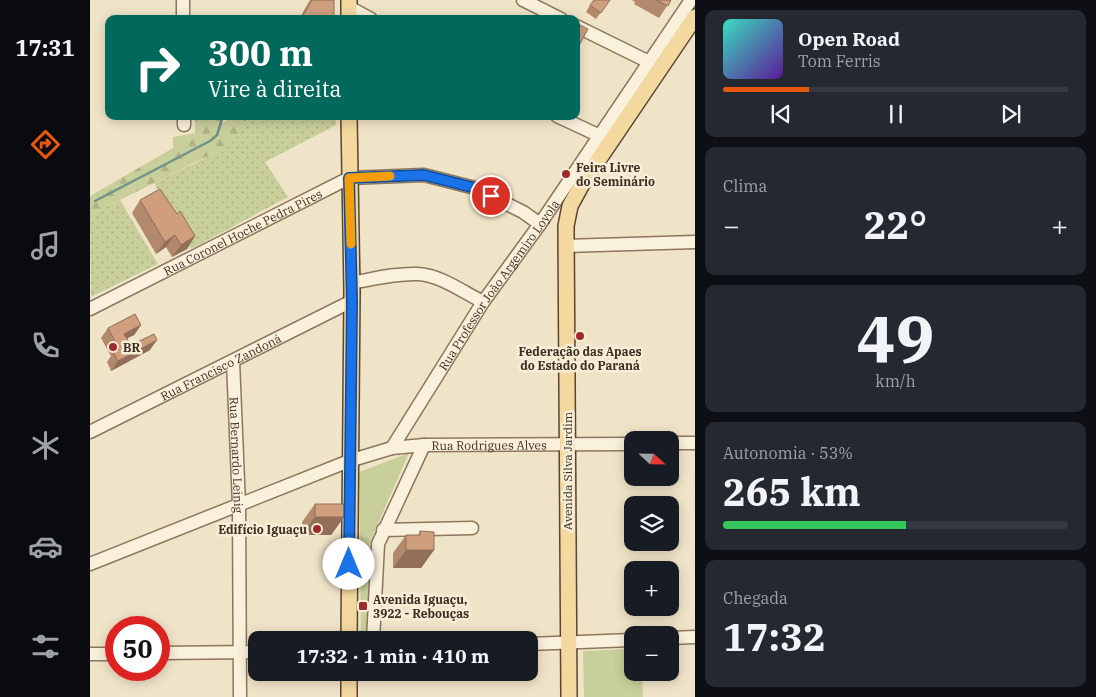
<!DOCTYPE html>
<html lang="pt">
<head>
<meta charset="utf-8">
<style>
  body { margin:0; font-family:"IBM Plex Serif",serif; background:#242831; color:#f1f3f6; height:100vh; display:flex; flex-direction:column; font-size:19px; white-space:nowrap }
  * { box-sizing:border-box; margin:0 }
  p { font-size:16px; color:#9ea1a6 }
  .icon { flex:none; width:28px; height:28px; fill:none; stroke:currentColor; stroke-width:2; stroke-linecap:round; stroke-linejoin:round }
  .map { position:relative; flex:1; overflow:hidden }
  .drawer { display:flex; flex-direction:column; gap:10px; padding:10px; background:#0d0f14; width:401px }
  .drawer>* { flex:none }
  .banner { position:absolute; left:15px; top:15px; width:475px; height:105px; border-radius:10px; box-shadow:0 2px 12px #0003; background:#00695c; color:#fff; overflow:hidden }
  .needle { width:32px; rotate:112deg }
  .fabs { position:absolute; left:534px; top:431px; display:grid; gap:10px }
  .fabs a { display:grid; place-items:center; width:55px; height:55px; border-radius:10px; background:#171b24; box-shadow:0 2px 12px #0003; font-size:25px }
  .speed { position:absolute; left:15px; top:616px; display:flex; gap:10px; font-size:25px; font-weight:700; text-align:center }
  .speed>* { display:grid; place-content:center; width:65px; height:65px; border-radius:50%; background:#171b24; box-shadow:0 2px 12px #0003; line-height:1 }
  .speed .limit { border:8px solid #d22; background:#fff; color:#111 }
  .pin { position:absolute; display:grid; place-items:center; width:42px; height:42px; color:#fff; margin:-21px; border:2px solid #fff; border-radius:50%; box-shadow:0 1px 5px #0007 }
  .me { position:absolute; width:55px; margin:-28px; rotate:0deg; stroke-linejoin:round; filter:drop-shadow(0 0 4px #0008) }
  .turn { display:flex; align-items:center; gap:18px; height:105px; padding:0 20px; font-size:22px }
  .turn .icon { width:65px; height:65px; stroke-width:2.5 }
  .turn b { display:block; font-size:35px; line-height:42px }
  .big { font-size:38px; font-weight:800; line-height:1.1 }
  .drawer .card { flex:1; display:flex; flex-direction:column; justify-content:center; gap:8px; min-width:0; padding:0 18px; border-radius:10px; background:#242831 }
  .drawer .dial { align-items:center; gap:0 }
  .dial b { font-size:65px; line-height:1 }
  .song { display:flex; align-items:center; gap:15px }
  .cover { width:60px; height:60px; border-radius:8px; background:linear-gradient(135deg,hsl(170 70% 55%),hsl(270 70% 35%)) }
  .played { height:5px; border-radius:2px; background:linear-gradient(90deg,#ea580c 25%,#363941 25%) }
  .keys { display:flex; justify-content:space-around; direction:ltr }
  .heat { display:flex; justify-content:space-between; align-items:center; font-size:28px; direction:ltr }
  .charge { height:8px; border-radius:4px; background:linear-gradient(90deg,#34c759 53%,#363941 0) }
  .trip { position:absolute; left:158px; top:631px; width:290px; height:50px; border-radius:10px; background:#171b24; box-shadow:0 2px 12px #0003; font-weight:800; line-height:50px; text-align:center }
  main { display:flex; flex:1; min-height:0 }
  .dock { display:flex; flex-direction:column; width:90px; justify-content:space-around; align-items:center; background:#090b0e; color:#9ea1a6 }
  .dock .icon { width:35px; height:35px }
  .dock .active { color:#ea580c }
  .dock b { font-size:22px; color:#f1f3f6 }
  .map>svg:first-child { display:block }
</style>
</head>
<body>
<main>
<nav class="dock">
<b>17:31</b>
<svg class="icon active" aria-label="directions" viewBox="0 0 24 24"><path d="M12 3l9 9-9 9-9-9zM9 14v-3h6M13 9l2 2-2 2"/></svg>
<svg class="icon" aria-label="music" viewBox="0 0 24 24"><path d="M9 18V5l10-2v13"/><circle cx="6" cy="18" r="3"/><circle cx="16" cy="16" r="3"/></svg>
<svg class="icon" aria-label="phone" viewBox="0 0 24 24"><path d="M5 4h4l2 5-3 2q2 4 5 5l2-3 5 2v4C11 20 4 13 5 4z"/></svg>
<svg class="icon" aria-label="climate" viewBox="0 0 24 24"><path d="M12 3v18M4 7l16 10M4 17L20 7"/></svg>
<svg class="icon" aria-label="car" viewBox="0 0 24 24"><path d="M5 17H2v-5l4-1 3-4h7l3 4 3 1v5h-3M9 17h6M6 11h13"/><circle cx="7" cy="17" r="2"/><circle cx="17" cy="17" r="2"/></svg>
<svg class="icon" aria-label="filters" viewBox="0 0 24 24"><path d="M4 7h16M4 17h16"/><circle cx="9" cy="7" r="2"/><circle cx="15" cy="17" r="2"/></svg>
</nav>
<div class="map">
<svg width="605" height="697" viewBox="0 0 605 697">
  <defs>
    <pattern id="grass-dots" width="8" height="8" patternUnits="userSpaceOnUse" patternTransform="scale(1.25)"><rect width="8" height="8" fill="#c9cf9b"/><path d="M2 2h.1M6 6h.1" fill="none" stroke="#aeb285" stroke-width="1.8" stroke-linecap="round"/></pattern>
    <pattern id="forest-firs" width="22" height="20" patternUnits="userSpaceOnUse" patternTransform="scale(1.25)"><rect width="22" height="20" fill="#c9cf9b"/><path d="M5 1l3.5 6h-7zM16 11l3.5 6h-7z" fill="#aeb285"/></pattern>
  </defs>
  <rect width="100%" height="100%" fill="#f0e4c8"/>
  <path fill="url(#grass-dots)" d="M 164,116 L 246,116 L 246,125 L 175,162 L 198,197 L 101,249 L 64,183 C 86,172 110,162 131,149 C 144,141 152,121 164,116 Z
    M 30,200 L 68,264 L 1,297 L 0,215 Z"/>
  <path fill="url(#forest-firs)" d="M 105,116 L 133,116 L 131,124 L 144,116 L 157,116 L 158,118 L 147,136 L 132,149 L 0,215 L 0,196 L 83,148 L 83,137 L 105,133 Z"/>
  <path fill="#c9cf9b" d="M 319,453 L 279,544 L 280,639 L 271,640 L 269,472 Z
    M 542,649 L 542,672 L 552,673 L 553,697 L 494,697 L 493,651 Z"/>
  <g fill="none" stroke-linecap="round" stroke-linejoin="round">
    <path stroke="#6f938a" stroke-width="2.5" d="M 5,201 L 120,141 L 127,135 L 133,116"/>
    <g stroke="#8d765c" stroke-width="15">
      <g id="minor">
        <path d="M 93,0 L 93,19"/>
        <path d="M 433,0 L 471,19"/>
        <path d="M 259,7 L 281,19"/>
        <path d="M 486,26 L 559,62"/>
        <path d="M 94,116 L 94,125"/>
        <path d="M 467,116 L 510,136"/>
        <path d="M 475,246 L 605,242"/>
        <path d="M 261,283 C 283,279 306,273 328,274 C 350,275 373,292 393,302"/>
        <path id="s1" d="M 0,309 L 259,178 L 334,175 L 385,188 L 433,212 L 450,224"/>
        <path id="s2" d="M 143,361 L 149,505 L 150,697"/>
        <path id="s3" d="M 0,432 L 262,301"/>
        <path d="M 580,443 L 605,443"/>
        <path id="s4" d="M 302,448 L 393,302 L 450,224 L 601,0"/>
        <path d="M 293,530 L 382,528"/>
        <path id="s5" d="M 0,564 L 259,461 L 302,448 L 334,445 L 542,444"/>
        <path d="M 580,638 L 605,637"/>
        <path d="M 283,640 L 288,544 L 334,445"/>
        <path d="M 439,644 L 542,640"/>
        <path d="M 69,653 L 166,652"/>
        <path d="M 0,654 L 26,654"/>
      </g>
    </g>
    <g stroke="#5b4430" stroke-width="18">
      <path id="major" d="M 259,0 L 259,19
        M 259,116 L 262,292 L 259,640
        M 259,672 L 259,697
        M 479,697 L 476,226 L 480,206 L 492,184 L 605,17"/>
    </g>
    <use href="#minor" stroke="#faf1dc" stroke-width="12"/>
    <use href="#major" stroke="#f3d9a0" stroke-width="15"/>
  </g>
  <path fill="#b2896c" d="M 220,0 L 244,0 L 244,19 L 209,19 Z
    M 542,0 L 581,0 L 569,18 L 544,4 L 545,2 Z
    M 518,3 L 506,19 L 496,12 L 500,5 Z
    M 50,200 L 87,214 L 105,236 L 97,249 L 82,257 L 76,247 L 66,254 L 42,213 Z
    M 51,325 L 44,335 L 37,338 L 41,345 L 60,350 L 21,371 L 17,362 L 21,356 L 11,338 L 18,328 Z
    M 225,504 L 254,517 L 241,535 L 212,535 L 212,522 Z
    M 330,531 L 344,550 L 331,568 L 303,568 L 303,553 L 316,535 L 328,535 Z"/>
  <path fill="#916f58" d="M 85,235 L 76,247 L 66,254 L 75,242 Z
    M 105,236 L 97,249 L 82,257 L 91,245 Z
    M 51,325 L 44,335 L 28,343 L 34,334 Z
    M 67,340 L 60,350 L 21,371 L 28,361 Z
    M 225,517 L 254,517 L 241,535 L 212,535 Z
    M 316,550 L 344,550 L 331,568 L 303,568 Z"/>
  <path fill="#cf9f7d" stroke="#916f58" d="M 222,0 L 244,0 L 244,19 L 211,19 Z
    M 504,0 L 520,0 L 511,13 L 500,5 Z
    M 566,0 L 581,0 L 578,6 Z
    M 486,23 L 498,29 L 486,51 Z
    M 70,189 L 87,214 L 90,211 L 105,236 L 91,245 L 85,235 L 75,242 L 50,200 Z
    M 45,314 L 51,325 L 34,334 L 41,345 L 64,334 L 67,340 L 28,361 L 23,352 L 29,349 L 18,328 Z
    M 225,504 L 254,504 L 254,517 L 225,517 Z
    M 330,531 L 344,532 L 344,550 L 316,550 L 316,535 L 330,535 Z"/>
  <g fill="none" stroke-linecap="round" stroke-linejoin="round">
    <g stroke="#114b97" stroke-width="12">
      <path id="route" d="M 259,564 L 262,301 L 259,178 L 334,175 L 385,188 L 401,196"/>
    </g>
    <use href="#route" stroke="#1a73e8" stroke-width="9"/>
    <path stroke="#f59e0b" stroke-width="9" d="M 261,244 L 259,178 L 300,176"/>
  </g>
  <g fill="#9e2a2b" stroke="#f7eed8" stroke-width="2">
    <circle cx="476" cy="174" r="5"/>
    <circle cx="490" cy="336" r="5"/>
    <circle cx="23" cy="347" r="5"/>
    <circle cx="227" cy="529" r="5"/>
    <rect x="268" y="601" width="10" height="10" rx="2.5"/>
  </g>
  <g text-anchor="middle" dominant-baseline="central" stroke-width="5" stroke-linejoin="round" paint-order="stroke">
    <g font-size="12" font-weight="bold" fill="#3d2e20" stroke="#f7eed8" text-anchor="start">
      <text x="486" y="167">Feira Livre<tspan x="486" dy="14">do Seminário</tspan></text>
      <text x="33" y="347">BR</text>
      <text x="490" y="351" text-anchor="middle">Federação das Apaes<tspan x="490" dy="14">do Estado do Paraná</tspan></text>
      <text x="217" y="529" text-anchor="end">Edifício Iguaçu</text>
      <text x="283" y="599">Avenida Iguaçu,<tspan x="283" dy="14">3922 - Rebouças</tspan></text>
    </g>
    <g font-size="12" fill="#3d2e20" stroke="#f7eed8">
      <text stroke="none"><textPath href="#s1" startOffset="171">Rua Coronel Hoche Pedra Pires</textPath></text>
      <text stroke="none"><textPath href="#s4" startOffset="195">Rua Professor João Argemiro Loyola</textPath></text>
      <text stroke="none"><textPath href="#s3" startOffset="146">Rua Francisco Zandoná</textPath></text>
      <text stroke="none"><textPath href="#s5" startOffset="421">Rua Rodrigues Alves</textPath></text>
      <text stroke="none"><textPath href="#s2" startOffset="94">Rua Bernardo Leinig</textPath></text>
      <text transform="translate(477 471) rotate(-90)">Avenida Silva Jardim</text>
    </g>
  </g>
</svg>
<div class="fabs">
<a><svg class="needle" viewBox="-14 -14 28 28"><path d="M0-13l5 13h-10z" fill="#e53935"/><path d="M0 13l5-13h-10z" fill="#9ea1a6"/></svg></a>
<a><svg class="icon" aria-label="layers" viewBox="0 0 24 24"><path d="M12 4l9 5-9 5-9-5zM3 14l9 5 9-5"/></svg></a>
<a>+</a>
<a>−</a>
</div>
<div class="speed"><div class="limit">50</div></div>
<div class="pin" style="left:401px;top:196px;background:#d93025"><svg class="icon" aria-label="arrive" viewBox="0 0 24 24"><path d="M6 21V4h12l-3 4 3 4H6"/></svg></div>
<svg class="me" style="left:259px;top:564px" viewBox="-20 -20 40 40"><circle r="19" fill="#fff"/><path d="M0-13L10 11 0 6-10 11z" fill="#1a73e8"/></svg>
<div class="trip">17:32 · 1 min · 410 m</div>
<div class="banner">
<div class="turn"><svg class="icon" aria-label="right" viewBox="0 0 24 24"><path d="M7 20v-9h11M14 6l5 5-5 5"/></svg><div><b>300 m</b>Vire à direita</div></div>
</div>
</div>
<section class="drawer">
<div class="card">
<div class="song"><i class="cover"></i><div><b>Open Road</b><p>Tom Ferris</p></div></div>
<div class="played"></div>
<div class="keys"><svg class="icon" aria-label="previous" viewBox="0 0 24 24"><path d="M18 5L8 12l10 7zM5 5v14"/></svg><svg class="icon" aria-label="pause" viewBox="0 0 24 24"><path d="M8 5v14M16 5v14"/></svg><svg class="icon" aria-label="next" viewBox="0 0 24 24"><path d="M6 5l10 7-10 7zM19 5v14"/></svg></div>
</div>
<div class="card"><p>Clima</p>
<div class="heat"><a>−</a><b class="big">22°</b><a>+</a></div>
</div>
<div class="card dial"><b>49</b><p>km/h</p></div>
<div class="card"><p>Autonomia · 53%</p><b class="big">265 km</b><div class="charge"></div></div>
<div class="card"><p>Chegada</p><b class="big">17:32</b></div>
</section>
</main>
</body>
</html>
